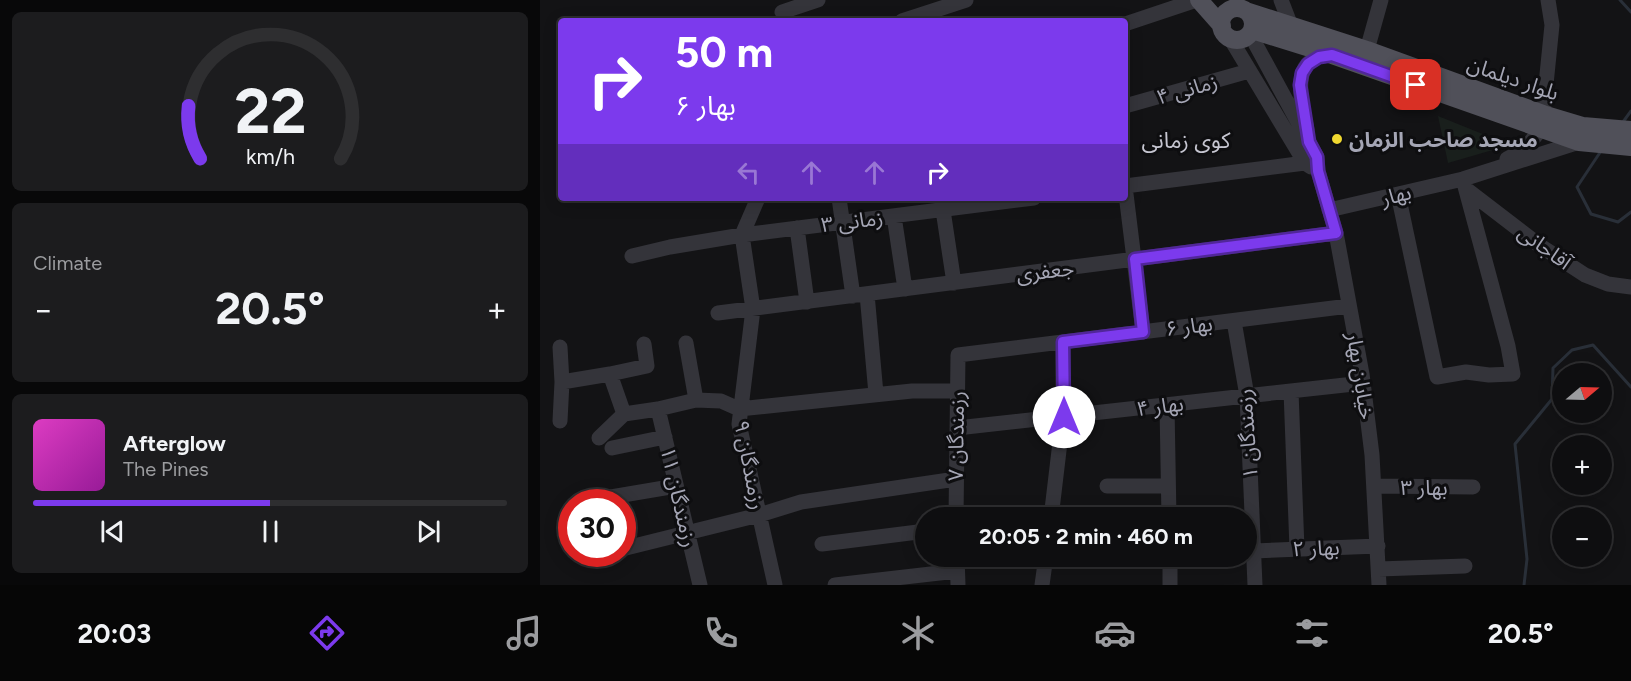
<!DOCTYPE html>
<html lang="en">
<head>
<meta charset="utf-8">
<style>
  body { margin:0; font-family:Figtree,"Noto Sans Arabic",sans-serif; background:#1c1c1e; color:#f1f3f6; height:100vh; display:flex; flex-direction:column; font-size:22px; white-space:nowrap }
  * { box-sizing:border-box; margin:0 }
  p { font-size:20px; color:#9b9c9f }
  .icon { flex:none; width:33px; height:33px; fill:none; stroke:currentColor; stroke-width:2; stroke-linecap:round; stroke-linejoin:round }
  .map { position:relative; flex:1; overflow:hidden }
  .panel { display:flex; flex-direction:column; gap:12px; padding:12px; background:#080809; width:540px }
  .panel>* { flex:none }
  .banner { position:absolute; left:18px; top:18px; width:570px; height:183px; border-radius:6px; box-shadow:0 3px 15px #0003,0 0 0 2px #2e2e30; background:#7c3aed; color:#fff; overflow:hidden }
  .needle { width:39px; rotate:71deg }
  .buttons { position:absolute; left:1012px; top:363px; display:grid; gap:12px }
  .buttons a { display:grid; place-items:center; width:60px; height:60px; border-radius:50%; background:#0e0e10; box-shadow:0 3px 15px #0003,0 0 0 2px #2e2e30; font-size:30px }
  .speed { position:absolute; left:18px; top:489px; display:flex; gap:12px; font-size:30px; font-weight:700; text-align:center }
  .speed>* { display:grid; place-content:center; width:78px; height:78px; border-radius:50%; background:#0e0e10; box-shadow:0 3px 15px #0003,0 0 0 2px #2e2e30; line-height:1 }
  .speed .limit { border:9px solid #d22; background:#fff; color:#111 }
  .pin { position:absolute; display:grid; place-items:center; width:51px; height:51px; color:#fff; margin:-26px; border-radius:12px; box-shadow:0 3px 9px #0006 }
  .me { position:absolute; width:66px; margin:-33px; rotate:0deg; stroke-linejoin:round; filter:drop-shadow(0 0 4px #0008) }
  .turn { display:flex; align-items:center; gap:21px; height:126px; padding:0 18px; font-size:27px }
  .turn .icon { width:78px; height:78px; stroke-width:2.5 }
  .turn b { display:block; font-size:42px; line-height:51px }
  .lanes { display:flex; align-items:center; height:57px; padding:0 18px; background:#0003; justify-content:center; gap:30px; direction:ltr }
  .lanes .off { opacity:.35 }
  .big { font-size:45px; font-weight:700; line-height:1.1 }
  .panel .card { flex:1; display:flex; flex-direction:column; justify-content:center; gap:9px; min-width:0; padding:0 21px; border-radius:9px; background:#1c1c1e }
  .panel .dial { align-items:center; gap:0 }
  .dial svg { height:156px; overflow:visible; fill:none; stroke:#2e2e30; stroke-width:7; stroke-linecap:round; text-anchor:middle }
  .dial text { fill:#f1f3f6; stroke:none }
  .song { display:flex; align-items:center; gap:18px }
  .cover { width:72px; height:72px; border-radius:9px; background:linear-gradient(135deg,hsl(310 70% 55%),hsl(300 70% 35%)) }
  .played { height:6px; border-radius:3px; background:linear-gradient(90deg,#7c3aed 50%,#2e2e30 50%) }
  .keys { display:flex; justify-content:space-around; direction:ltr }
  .heat { display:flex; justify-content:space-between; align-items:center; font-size:33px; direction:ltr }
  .trip { position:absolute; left:375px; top:507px; width:342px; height:60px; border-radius:30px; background:#0e0e10; box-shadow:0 3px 15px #0003,0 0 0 2px #2e2e30; font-weight:700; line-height:60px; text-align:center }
  .dock { display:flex; height:96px; justify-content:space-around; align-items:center; background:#060606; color:#9b9c9f }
  .dock .icon { width:42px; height:42px }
  .dock .on { color:#7c3aed }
  .dock b { font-size:27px; color:#f1f3f6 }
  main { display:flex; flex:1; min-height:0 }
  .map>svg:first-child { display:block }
</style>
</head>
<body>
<main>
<section class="panel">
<div class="card dial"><svg viewBox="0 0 100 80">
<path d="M14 69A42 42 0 1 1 86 69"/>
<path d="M14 69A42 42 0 0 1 8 42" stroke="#7c3aed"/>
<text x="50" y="56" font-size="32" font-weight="700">22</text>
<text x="50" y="72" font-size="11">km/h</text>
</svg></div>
<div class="card"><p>Climate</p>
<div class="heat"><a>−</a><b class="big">20.5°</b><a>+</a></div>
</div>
<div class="card">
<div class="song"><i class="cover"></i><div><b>Afterglow</b><p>The Pines</p></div></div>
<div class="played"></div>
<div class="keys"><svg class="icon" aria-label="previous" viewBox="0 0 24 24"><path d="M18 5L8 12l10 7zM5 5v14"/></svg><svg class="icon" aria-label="pause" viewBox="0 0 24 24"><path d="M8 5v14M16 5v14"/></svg><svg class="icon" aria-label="next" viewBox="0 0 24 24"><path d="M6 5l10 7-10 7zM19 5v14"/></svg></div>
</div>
</section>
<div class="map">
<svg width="1091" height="585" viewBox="0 0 1091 585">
  <rect width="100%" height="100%" fill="#131315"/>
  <path fill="#191f1c" d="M 898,116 L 970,145 L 908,163 Z"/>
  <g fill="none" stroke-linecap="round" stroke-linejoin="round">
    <path stroke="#292f38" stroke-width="3" d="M 1080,0 L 1091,12
      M 1083,122 L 1091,111
      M 1061,151 L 1037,187 L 1051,214 L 1078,222 L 1091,212
      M 984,585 L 987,559 L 975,444 L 1012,399 L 1013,368 L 1032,350 L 1053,345 L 1091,387"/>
    <path stroke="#34343a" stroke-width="15" d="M 741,0 L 751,26
      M 242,12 L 278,0
      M 362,21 L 426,0
      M 585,24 L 657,0
      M 710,34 L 777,157 L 778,171 L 796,233 L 822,374 L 832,455 L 839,585
      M 690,38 L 765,163 L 771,167
      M 827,50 L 841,0
      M 585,106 L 709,71
      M 1003,114 L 1012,25 L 1008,0
      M 767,130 C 762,102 747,56 792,55
      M 967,159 L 984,150 L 1001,129
      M 585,186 L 765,163
      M 585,186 L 603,332
      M 926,189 L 999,245 L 1045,275 L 1068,284 L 1091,287
      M 858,194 L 897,377 L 926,372 L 949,375 L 973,374 L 968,346 L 923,179
      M 218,198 L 202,235 L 213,309 L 199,424 L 235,585
      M 299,198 L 313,296
      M 403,210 L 414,283
      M 789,210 L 923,179 L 1039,142
      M 354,216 L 365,289
      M 257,228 L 267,302
      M 92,256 L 130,247 L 202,235 L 494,198
      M 327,294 L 336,394
      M 178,313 L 796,233
      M 694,321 L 707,396 L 715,585
      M 146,343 L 156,400
      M 20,347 L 22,382 L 70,374 L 84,414 L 118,409 L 156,400 L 181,401 L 199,409 L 372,391 L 417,391
      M 70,374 L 107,366 L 104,344
      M 751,391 L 757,549
      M 627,406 L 629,518
      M 118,409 L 160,585
      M 20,421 L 22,382
      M 417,428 L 823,383
      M 59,438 L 84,414
      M 72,448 L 125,437
      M 567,486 L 628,486
      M 834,486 L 933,487
      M 71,497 L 136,486
      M 416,518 L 418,355 L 809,306
      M 511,518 L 523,417 L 523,342
      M 282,544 L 386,531
      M 82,549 L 219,515 L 261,502 L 416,479
      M 714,551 L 838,546
      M 61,554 L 65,554
      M 417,556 L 418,585
      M 630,556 L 630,585
      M 551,561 L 630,558
      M 839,569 L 925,566
      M 295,585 L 417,571
      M 502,585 L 506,556"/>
    <path stroke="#505059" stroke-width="18" d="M 659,0 L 682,26
      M681 24a16 16 0 1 1 32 0a16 16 0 1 1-32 0Z
      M 706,11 L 827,50 L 1003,114 L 1043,126 L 1091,130
      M 712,30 L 792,55 L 1039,142 L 1091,147"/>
  </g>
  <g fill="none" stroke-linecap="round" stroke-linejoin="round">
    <g stroke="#51269a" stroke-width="15">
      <path id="route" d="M 524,417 L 523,342 L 603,332 L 595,259 L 796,233 L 778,171 L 777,157 L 769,142 L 760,85 L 762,73 L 768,64 L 779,57 L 792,55 L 876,85"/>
    </g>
    <use href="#route" stroke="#7c3aed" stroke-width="10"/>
  </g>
  <circle fill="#f0d830" stroke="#0e0e10" stroke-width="2" cx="797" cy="139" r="6"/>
  <g text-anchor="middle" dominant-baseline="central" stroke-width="6" stroke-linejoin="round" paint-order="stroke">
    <g font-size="21" fill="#a5a6b5" stroke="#0e0e10">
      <text transform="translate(973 78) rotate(19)">بلوار دیلمان</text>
      <text transform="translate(647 89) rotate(-16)">زمانی ۴</text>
      <text transform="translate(856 195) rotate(-14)">بهار</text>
      <text transform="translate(312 221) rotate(-7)">زمانی ۳</text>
      <text transform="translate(1005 247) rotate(36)">آقاجانی</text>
      <text transform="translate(505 271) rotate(-7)">جعفری</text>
      <text transform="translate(649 326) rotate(-7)">بهار ۶</text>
      <text transform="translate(821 376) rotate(81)">خیابان بهار</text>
      <text transform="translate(620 406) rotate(-7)">بهار ۴</text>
      <text transform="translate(707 434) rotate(-94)">رزمندگان ۱</text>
      <text transform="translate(416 436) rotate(-89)">رزمندگان ۷</text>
      <text transform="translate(210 465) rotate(79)">رزمندگان ۹</text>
      <text x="884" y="487">بهار ۳</text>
      <text transform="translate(139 497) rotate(77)">رزمندگان ۱۱</text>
      <text transform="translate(776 548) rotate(-2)">بهار ۲</text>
    </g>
    <g font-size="21" font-weight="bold" fill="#a5a6b5" stroke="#0e0e10" text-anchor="start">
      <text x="809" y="139">مسجد صاحب الزمان</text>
    </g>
    <g font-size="22" fill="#c6c6d1" stroke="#0e0e10">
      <text x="646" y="140">کوی زمانی</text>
    </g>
  </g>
</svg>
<div class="buttons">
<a><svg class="needle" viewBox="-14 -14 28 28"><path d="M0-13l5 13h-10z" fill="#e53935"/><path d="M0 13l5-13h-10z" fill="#9b9c9f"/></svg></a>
<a>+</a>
<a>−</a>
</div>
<div class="speed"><div class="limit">30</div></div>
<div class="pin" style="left:876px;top:85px;background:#d93025"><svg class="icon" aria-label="arrive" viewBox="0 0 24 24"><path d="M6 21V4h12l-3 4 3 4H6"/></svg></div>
<svg class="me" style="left:524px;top:417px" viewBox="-20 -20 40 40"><circle r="19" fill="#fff"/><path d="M0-13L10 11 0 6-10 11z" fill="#7c3aed"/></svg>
<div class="trip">20:05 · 2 min · 460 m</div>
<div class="banner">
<div class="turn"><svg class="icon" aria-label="right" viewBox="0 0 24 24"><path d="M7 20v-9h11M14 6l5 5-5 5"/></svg><div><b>50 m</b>بهار ۶</div></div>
<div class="lanes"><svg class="icon off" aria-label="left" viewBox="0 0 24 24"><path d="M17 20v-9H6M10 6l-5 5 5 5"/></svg><svg class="icon off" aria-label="ahead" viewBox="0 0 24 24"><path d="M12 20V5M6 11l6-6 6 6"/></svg><svg class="icon off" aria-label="ahead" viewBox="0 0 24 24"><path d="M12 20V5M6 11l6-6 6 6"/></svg><svg class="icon" aria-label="right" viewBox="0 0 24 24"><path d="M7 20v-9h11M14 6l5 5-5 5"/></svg></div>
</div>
</div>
</main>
<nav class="dock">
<b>20:03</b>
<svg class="icon on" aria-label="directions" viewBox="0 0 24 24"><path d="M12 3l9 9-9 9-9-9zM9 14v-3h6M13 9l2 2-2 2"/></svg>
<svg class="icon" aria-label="music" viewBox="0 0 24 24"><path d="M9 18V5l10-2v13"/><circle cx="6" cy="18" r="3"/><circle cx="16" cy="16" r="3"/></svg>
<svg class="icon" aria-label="phone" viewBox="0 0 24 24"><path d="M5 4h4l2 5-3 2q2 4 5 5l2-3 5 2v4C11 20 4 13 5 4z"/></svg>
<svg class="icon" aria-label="climate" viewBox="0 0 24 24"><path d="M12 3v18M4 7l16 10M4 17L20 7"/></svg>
<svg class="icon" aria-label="car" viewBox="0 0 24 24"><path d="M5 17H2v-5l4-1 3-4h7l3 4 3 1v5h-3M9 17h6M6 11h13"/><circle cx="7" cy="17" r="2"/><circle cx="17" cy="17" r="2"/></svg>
<svg class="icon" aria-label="filters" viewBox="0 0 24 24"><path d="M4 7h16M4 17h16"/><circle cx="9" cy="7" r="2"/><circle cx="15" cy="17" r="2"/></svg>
<b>20.5°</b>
</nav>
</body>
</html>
